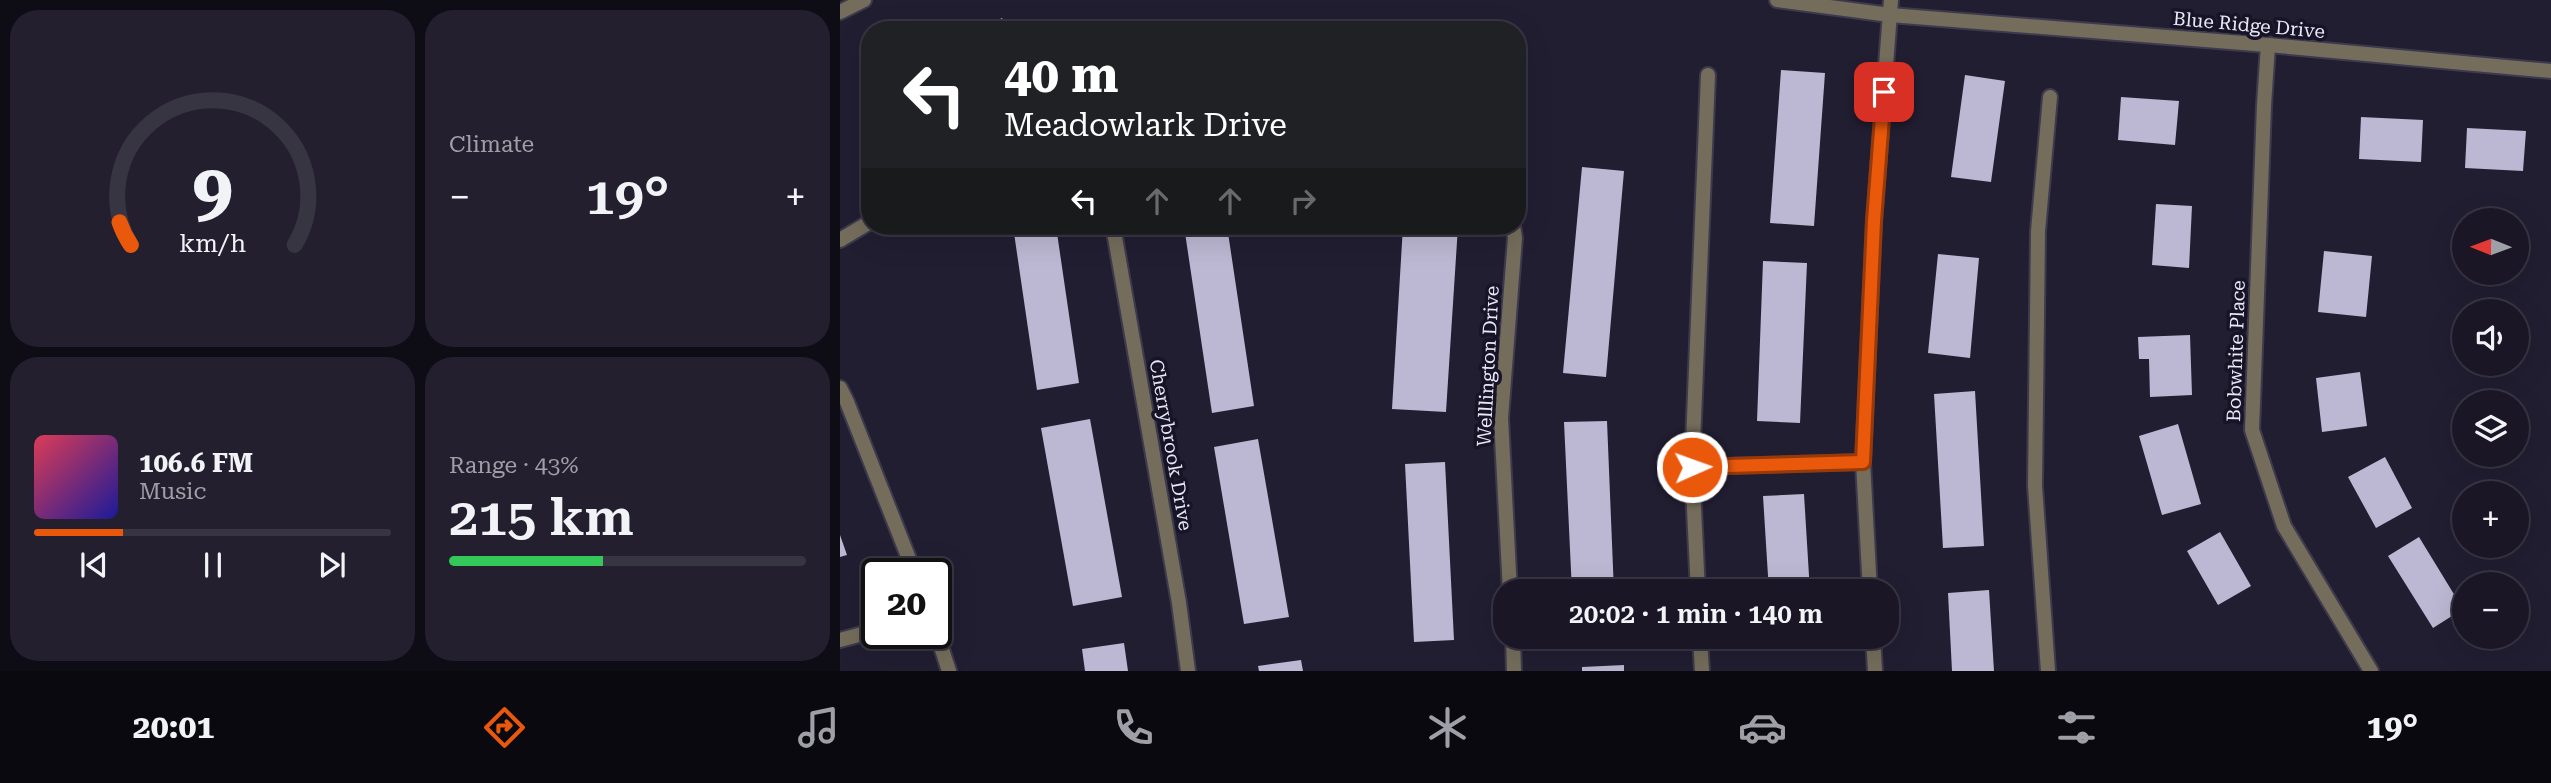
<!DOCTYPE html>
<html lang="en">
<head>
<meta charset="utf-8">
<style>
  body { margin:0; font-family:"Roboto Serif",serif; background:#231f2e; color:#f1f3f6; height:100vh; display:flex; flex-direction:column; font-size:26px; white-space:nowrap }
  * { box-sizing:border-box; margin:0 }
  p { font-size:23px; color:#9f9fa7 }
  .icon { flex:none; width:38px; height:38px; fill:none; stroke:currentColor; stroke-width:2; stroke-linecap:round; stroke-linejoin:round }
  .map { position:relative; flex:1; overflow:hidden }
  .details { display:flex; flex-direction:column; gap:10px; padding:10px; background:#0e0c15; width:840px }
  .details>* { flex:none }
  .hud { position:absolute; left:21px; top:21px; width:665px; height:214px; border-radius:28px; box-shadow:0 7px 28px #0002,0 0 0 2px #383543; background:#202124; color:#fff; overflow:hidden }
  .needle { width:46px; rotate:271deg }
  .controls { position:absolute; left:1612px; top:208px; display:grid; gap:14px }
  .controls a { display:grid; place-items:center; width:77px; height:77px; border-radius:50%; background:#1a1626; box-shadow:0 7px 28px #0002,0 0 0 2px #383543; font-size:35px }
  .speed { position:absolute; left:21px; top:558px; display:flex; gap:14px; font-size:35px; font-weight:700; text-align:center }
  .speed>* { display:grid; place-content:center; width:91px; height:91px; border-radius:50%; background:#1a1626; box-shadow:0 7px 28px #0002,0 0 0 2px #383543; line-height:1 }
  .speed .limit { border:4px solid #111; border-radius:10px; background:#fff; color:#111 }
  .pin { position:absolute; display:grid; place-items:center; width:60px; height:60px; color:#fff; margin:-30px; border-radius:14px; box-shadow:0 4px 10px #0006 }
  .me { position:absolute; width:77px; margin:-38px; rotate:88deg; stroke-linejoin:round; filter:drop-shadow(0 0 5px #0008) }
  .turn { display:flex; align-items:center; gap:24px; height:147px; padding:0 28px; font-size:32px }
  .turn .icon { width:91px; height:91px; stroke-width:2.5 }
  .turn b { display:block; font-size:49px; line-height:60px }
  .lanes { display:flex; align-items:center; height:66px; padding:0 28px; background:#0003; justify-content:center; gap:35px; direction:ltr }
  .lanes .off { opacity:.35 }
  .big { font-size:52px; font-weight:600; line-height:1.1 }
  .details .tile { flex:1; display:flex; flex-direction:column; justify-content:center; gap:10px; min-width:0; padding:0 24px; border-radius:28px; background:#231f2e }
  .details .dial { align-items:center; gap:0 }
  .dial svg { height:182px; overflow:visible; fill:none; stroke:#383543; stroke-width:7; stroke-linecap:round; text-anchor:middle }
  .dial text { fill:#f1f3f6; stroke:none }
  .song { display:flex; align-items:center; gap:21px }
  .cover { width:84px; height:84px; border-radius:10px; background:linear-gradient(135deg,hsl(350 70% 55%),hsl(240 70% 35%)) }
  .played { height:7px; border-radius:4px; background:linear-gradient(90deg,#ea580c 25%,#383543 25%) }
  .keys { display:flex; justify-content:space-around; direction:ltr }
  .heat { display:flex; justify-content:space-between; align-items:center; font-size:38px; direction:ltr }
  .charge { height:10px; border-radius:5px; background:linear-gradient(90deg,#34c759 43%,#383543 0) }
  .details .tiles { flex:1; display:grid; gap:10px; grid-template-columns:repeat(2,1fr) }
  .trip { position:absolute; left:653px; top:579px; width:406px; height:70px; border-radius:28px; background:#1a1626; box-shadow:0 7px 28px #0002,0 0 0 2px #383543; font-weight:600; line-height:70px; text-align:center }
  .tab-bar { display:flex; height:112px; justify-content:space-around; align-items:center; background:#0a090f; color:#9f9fa7 }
  .tab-bar .icon { width:49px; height:49px }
  .tab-bar .current { color:#ea580c }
  .tab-bar b { font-size:32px; color:#f1f3f6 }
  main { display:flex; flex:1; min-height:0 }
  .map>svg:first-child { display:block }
</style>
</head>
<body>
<main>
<section class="details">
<div class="tiles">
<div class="tile dial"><svg viewBox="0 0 100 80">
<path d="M14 69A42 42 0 1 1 86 69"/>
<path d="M14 69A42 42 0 0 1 9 59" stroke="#ea580c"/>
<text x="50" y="56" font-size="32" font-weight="700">9</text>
<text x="50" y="72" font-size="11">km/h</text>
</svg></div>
<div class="tile"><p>Climate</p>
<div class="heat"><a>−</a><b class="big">19°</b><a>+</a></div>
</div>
<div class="tile">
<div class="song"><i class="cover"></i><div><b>106.6 FM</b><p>Music</p></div></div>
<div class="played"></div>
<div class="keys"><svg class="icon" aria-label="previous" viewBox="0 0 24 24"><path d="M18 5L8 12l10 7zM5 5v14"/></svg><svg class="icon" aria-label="pause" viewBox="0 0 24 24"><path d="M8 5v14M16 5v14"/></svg><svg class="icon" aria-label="next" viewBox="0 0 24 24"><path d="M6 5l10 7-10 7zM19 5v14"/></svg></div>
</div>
<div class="tile"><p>Range · 43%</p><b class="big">215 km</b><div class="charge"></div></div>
</div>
</section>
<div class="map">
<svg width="1711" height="671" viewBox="0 0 1711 671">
  <rect width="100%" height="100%" fill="#221e32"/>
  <path fill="#bcb8d3" d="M 162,18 L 168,30 L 140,30 Z
    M 233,21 L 269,29 L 269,30 L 231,30 Z
    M 941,70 L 985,73 L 974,226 L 930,223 Z
    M 1125,75 L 1165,81 L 1151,182 L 1111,177 Z
    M 1281,97 L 1339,101 L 1335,145 L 1278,140 Z
    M 1521,117 L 1583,120 L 1581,162 L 1519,159 Z
    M 1627,128 L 1686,131 L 1683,171 L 1625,168 Z
    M 742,167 L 784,171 L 766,377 L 723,373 Z
    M 1316,204 L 1352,206 L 1349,268 L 1312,265 Z
    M 173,226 L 216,226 L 239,383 L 197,390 Z
    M 344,226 L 387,226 L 414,406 L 372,413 Z
    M 563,226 L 618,226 L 606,412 L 552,409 Z
    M 1484,251 L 1532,256 L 1526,317 L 1478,312 Z
    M 1098,254 L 1139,258 L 1130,358 L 1088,353 Z
    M 923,261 L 967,263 L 960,423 L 917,421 Z
    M 1350,335 L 1352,395 L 1310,397 L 1309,359 L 1299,359 L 1298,337 Z
    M 1520,372 L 1527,426 L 1482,432 L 1476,378 Z
    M 1135,391 L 1144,546 L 1103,548 L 1094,394 Z
    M 250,419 L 282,597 L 233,606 L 201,428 Z
    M 767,421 L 774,592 L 732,592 L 724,422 Z
    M 1338,424 L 1361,504 L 1322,515 L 1299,436 Z
    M 418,439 L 449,617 L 404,624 L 374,447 Z
    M 1545,457 L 1572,508 L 1536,528 L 1508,477 Z
    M 605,462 L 614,640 L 574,642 L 565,464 Z
    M 964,494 L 970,592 L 929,592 L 923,496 Z
    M 1380,532 L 1411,586 L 1378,605 L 1347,551 Z
    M 0,535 L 7,555 L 0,557 Z
    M 1579,537 L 1623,609 L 1593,628 L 1548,556 Z
    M 1149,590 L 1154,671 L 1112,671 L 1108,593 Z
    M 932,637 L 973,637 L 974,648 L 933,651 Z
    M 284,643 L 288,671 L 245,671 L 242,649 Z
    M 461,660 L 463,671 L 419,671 L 418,666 Z
    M 784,665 L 784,671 L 742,671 L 742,667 Z"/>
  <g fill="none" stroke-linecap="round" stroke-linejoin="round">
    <g stroke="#3e3a4d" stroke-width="18">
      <path id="service" d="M 0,12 L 24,0
        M 852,467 L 1023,462
        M 858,592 L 852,467 L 868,75
        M 860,637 L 862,671
        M 0,640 L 37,630
        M 1208,671 L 1195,486 L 1198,231 L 1210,97"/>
    </g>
    <g stroke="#3e3a4d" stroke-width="18">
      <path id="minor" d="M 1428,45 L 1424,105 L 1412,430 L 1444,526 L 1531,671
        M 273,226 L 339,603 L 348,671
        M 0,240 L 30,222
        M 670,592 L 661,418 L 675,238 L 673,226
        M 1030,592 L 1023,462 L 1034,221 L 1051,0
        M 673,637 L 674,671
        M 1033,637 L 1035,671"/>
    </g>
    <g stroke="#3e3a4d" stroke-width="18">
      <path id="tertiary" d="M 937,0 L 1050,15 L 1428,45 L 1711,71
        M 0,388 L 7,402 L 75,574
        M 96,631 L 109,671"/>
    </g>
    <use href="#service" stroke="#746d5b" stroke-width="14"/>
    <use href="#minor" stroke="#746d5b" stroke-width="14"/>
    <use href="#tertiary" stroke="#746d5b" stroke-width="14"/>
  </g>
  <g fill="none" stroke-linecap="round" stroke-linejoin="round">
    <g stroke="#983908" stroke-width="18">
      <path id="route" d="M 852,467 L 1023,462 L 1034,221 L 1044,92"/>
    </g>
    <use href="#route" stroke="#ea580c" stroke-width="12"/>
  </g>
  <g text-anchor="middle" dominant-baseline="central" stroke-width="7" stroke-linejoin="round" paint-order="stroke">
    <g font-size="19" fill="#e9e8f6" stroke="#181428">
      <text transform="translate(1409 25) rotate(5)">Blue Ridge Drive</text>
      <text transform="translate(1396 351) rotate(-88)">Bobwhite Place</text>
      <text transform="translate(648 366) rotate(-87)">Welllington Drive</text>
      <text transform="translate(331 445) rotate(80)">Cherrybrook Drive</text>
    </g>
  </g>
</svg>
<div class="controls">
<a><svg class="needle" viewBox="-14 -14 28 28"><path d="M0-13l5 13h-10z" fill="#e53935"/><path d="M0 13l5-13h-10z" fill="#9f9fa7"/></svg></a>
<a><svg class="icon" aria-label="sound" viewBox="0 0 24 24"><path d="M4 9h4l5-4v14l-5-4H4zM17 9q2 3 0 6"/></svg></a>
<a><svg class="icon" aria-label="layers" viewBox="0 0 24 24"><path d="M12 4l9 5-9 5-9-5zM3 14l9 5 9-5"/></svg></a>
<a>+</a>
<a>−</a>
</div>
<div class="speed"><div class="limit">20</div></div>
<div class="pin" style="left:1044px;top:92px;background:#d93025"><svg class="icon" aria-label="arrive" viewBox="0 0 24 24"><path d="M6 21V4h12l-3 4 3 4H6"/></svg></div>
<svg class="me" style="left:852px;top:467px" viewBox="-20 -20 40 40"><circle r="17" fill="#ea580c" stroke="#fff" stroke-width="3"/><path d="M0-11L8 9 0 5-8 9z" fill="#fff"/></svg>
<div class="trip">20:02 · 1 min · 140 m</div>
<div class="hud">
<div class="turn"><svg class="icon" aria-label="left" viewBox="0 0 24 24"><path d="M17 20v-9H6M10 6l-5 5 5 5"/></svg><div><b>40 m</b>Meadowlark Drive</div></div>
<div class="lanes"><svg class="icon" aria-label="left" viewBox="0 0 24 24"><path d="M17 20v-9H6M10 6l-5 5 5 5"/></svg><svg class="icon off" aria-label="ahead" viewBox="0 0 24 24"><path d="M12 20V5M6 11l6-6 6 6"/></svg><svg class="icon off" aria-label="ahead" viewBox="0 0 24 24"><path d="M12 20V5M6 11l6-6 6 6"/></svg><svg class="icon off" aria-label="right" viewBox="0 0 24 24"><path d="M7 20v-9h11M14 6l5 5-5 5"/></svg></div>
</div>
</div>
</main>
<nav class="tab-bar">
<b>20:01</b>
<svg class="icon current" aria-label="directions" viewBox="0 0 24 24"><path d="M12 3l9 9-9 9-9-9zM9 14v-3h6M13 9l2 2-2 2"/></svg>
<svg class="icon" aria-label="music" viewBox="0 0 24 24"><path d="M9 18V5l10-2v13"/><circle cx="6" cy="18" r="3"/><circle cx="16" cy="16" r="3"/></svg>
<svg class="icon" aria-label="phone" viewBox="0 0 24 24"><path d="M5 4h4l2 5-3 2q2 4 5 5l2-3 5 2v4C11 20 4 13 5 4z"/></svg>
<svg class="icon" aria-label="climate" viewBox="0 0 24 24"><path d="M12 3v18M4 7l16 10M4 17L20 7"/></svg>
<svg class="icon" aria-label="car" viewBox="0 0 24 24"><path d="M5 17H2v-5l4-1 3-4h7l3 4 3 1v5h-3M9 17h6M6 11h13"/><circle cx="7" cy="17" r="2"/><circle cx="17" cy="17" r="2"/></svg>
<svg class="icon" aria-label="filters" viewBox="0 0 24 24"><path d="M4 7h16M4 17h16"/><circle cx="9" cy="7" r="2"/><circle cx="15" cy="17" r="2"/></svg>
<b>19°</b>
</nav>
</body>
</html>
